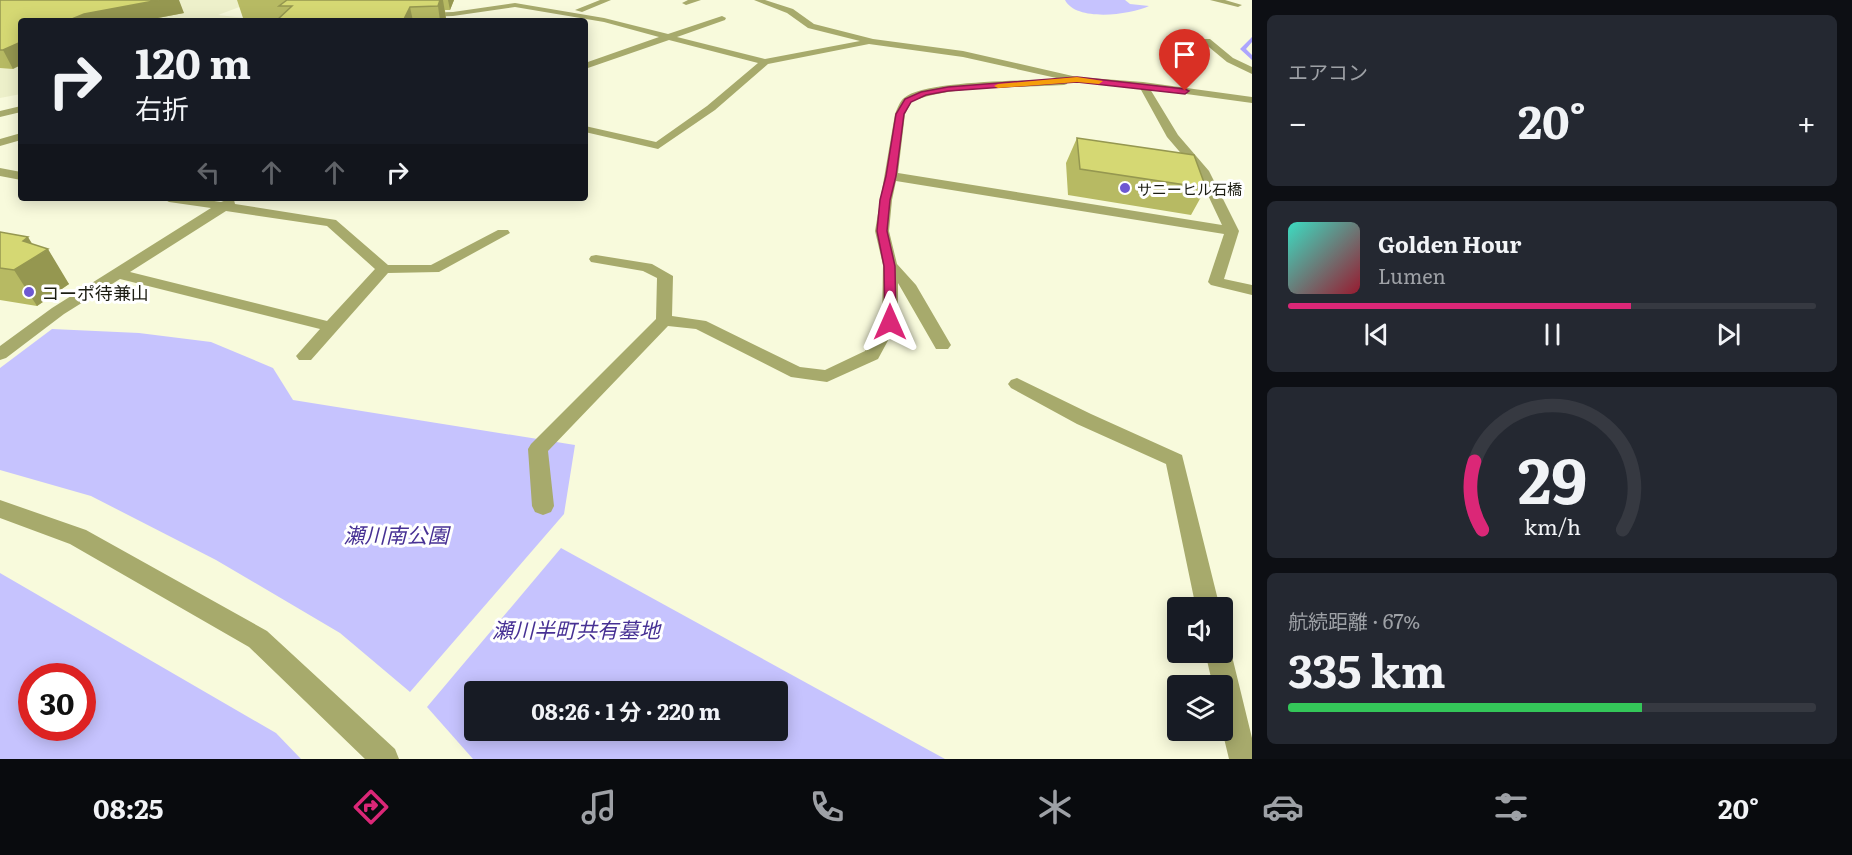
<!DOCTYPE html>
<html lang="ja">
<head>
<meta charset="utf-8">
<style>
  body { margin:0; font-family:Literata,"Noto Sans JP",serif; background:#242831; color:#f1f3f6; height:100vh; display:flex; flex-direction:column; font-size:22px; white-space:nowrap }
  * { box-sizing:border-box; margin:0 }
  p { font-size:20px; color:#9ea1a6 }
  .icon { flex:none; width:33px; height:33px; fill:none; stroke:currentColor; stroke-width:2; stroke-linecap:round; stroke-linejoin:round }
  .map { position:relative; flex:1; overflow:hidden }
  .details { display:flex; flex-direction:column; gap:15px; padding:15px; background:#0d0f14; width:600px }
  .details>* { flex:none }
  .top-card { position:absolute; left:18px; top:18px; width:570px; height:183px; border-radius:6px; box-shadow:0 3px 15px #0003; background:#171b24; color:#f1f3f6; overflow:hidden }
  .buttons { position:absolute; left:1167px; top:597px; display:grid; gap:12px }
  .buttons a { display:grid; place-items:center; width:66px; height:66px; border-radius:6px; background:#171b24; box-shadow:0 3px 15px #0003; font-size:30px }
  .speed { position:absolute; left:18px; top:663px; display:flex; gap:12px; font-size:30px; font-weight:700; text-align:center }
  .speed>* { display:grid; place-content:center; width:78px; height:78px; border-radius:50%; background:#171b24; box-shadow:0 3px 15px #0003; line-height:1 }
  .speed .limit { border:9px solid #d22; background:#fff; color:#111 }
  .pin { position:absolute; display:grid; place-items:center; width:51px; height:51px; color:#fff; margin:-62px -26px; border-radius:50% 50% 50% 0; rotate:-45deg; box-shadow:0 0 6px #0007 }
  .pin .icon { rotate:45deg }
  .me { position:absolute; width:66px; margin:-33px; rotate:0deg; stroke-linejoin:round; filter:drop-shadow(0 0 4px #0008) }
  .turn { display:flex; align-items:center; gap:21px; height:126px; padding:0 18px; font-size:27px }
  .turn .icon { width:78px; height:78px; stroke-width:2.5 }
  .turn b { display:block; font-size:42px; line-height:51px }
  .lanes { display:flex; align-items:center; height:57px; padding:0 18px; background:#0003; justify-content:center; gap:30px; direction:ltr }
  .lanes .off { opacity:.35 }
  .big { font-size:45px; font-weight:700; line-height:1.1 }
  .details .tile { flex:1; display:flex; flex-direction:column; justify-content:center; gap:9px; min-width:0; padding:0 21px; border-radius:9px; background:#242831 }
  .details .dial { align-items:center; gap:0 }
  .dial svg { height:156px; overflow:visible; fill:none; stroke:#363941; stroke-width:7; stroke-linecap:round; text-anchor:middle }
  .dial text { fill:#f1f3f6; stroke:none }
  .song { display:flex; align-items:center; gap:18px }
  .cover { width:72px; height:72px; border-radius:9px; background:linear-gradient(135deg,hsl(170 70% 55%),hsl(350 70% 35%)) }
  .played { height:6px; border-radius:3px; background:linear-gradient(90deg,#db2777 65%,#363941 65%) }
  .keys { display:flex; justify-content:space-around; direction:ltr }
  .heat { display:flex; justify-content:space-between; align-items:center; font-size:33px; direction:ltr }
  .charge { height:9px; border-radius:4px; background:linear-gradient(90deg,#34c759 67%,#363941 0) }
  .trip { position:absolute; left:464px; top:681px; width:324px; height:60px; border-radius:6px; background:#171b24; box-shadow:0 3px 15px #0003; font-weight:700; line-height:60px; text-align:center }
  .tab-bar { display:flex; height:96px; justify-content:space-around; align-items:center; background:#090b0e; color:#9ea1a6 }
  .tab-bar .icon { width:42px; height:42px }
  .tab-bar .current { color:#db2777 }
  .tab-bar b { font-size:27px; color:#f1f3f6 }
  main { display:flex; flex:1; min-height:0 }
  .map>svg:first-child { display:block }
</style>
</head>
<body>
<main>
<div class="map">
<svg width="1252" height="759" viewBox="0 0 1252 759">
  <rect width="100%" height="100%" fill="#f8fadc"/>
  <path fill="#edf0ca" d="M 0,0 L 258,0 L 218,15 L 271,21 L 21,21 L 21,94 L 0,98 Z"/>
  <path fill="#c6c3fe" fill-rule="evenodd" d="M 1065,0 L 1125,0 L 1130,4 L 1149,6 C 1130,15 1076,22 1065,0 Z
    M 52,329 L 139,333 L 211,342 L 273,368 L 293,400 L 575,445 L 564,514 L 410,692 L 340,633 L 216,560 L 91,496 L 0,470 L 0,368 Z
    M 561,548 L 945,759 L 473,759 L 427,707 ZM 474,692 L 777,692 L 777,730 L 474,730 Z
    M 0,573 L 276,733 L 301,759 L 0,759 ZM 32,676 L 82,676 L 82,728 L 32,728 Z"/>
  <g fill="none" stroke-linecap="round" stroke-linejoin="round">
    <path fill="#ada5fd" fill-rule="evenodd" d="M 1252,37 L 1252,42 L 1246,49 L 1252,55 L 1252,60 L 1240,49 Z"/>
    <path fill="#a7aa6c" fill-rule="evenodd" d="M 600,0 L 611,0 L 582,12 L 575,10 Z
      M 688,0 L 701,0 L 686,5 L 682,3 Z
      M 754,0 L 765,0 L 793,9 L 814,24 L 873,39 L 963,51 L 1077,77 L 1143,82 L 1252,97 L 1252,103 L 1150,89 L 1178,135 L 1209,171 L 1239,231 L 1224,279 L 1252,285 L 1252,295 L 1211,285 L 1208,282 L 1224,234 L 896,181 L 892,200 L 889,231 L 897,264 L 916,285 L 951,345 L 948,349 L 936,349 L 898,283 L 898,322 L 878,359 L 827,382 L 791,377 L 696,329 L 668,326 L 548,451 L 554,506 L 551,512 L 543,515 L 535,512 L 532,506 L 528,449 L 531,444 L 656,319 L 657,278 L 643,271 L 591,262 L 589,259 L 591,256 L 596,255 L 652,264 L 673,276 L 672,316 L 706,321 L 800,367 L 825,370 L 865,351 L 882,322 L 883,265 L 875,231 L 895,114 C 897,109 900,101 904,98 C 925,80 1030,81 1061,79 L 963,57 L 869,44 L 768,64 L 715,110 L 658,149 L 585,132 L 585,126 L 656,142 L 707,106 L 758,63 L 669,40 L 585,69 L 585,63 L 659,37 L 604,22 L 515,7 L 453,16 L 420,17 L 416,15 L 420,13 L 453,12 L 515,3 L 604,18 L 668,34 L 722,16 L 726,18 L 725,20 L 677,37 L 765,59 L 860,41 L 808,28 L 787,13 ZM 1068,81 L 1140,88 L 1167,137 L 1197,172 L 1222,225 L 898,173 L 905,114 L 911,102 C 949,85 1021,88 1064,85 L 1067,84 Z
      M 1210,0 L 1225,0 L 1242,5 L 1238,7 Z
      M 1204,39 L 1210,39 L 1233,58 L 1252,67 L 1252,74 L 1227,62 L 1204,43 Z
      M 21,106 L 21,112 L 0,117 L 0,111 Z
      M 21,133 L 21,140 L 0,146 L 0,139 Z
      M 0,168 L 21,172 L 21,180 L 0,176 Z
      M 162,198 L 194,198 L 221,202 L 229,199 L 234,200 L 235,204 L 336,220 L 388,265 L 431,265 L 498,230 L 508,230 L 510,233 L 439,272 L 388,273 L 311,360 L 299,360 L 296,356 L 320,329 L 120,279 L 64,314 L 6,358 L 0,360 L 0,346 L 52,308 L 211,208 L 169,202 ZM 226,211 L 327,226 L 375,269 L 327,321 L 130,272 Z
      M 1017,378 L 1091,414 L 1182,455 L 1220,608 L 1196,608 L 1166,464 L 1077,424 L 1011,388 L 1008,384 L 1011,380 Z
      M 0,500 L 86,530 L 267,631 L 395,749 L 399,759 L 365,759 L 249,647 L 70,544 L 0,518 Z
      M 1222,642 L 1227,643 L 1231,652 L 1252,738 L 1252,759 L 1229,759 L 1222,730 L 1222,686 L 1213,686 L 1205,652 L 1222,652 Z"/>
  </g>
  <path fill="#b7ba63" d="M 0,0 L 184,13 L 142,21 L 21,21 L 13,69 L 0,68 Z
    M 237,0 L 454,0 L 450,10 L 445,10 L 446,19 L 445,21 L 244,21 Z
    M 1077,138 L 1206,188 L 1191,215 L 1068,195 L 1066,163 Z
    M 0,232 L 32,244 L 69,284 L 37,306 L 0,300 Z"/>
  <path fill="#959750" d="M 159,0 L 179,0 L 184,13 L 142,21 L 67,21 L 84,14 Z
    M 440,0 L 443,0 L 446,19 L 445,21 L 440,21 L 438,6 Z
    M 448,0 L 454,0 L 450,10 Z
    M 410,7 L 413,21 L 403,21 Z
    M 21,42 L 21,65 L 13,69 L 3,50 Z
    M 28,237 L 39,255 L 48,249 L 69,284 L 37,306 L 14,270 L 23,241 Z"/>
  <path fill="#d5d873" stroke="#959750" stroke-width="1.5" d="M 0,0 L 159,0 L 84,14 L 67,21 L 21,21 L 21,42 L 3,50 L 0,50 Z
    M 287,0 L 440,0 L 438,6 L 410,7 L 403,21 L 276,21 L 292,6 L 279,6 Z
    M 1077,138 L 1194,155 L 1206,188 L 1080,169 Z
    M 0,232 L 28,237 L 23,241 L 48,249 L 14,270 L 0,268 Z"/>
  <path fill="#db2777" stroke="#8e194d" stroke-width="1.5" d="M 1077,77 L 1185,89 L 1189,91 L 1185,94 L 1077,82 L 948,91 L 926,95 L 911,102 L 904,114 L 896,176 L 890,200 L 887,231 L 895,266 L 896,322 L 890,326 L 885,325 L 884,266 L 877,231 L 880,200 L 886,176 L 896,114 L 905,99 L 921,92 L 948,87 Z"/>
  <path fill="#f59e0b" d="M 1077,77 L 1103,81 L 1099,84 L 1077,82 L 998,88 L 994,86 L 998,84 Z"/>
  <g fill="#6e58d2" stroke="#fff" stroke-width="2">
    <circle cx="1125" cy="188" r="6"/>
    <circle cx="29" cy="292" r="6"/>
  </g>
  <g text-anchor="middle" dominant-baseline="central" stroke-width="6" stroke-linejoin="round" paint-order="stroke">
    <g font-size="15" fill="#1c1d12" stroke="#fff" text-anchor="start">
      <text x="1137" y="188">サニーヒル石橋</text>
    </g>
    <g font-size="18" fill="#1c1d12" stroke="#fff" text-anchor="start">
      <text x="41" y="292">コーポ待兼山</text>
    </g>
    <g font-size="21" font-style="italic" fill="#473194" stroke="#fff">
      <text x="396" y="533">瀬川南公園</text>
      <text x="576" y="628">瀬川半町共有墓地</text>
    </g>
  </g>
</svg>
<div class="buttons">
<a><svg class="icon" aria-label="sound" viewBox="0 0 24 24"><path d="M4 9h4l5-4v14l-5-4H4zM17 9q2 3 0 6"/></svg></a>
<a><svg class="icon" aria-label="layers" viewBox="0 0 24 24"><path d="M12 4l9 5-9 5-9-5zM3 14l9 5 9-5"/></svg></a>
</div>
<div class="speed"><div class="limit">30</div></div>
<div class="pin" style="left:1185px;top:91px;background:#d93025"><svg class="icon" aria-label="arrive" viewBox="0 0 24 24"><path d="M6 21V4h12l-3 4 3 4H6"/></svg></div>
<svg class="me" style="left:890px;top:322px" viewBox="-20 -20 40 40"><path d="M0-17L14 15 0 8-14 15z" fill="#db2777" stroke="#fff" stroke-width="4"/></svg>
<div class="trip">08:26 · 1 分 · 220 m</div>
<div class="top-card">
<div class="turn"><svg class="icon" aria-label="right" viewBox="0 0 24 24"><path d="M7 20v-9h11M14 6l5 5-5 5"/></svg><div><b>120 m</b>右折</div></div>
<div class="lanes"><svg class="icon off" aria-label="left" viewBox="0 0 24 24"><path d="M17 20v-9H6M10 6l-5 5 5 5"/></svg><svg class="icon off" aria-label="ahead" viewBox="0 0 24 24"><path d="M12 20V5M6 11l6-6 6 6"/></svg><svg class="icon off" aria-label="ahead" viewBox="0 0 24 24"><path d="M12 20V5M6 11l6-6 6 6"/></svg><svg class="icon" aria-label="right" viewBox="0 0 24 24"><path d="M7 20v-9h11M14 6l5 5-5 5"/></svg></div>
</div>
</div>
<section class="details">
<div class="tile"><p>エアコン</p>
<div class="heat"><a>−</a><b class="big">20°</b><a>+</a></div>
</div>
<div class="tile">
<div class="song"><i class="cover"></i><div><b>Golden Hour</b><p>Lumen</p></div></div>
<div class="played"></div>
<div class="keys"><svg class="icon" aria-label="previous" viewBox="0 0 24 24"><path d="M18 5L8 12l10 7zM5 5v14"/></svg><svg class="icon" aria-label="pause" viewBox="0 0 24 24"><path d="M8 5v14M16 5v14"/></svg><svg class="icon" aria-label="next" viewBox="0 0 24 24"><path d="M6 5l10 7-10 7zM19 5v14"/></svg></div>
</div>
<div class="tile dial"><svg viewBox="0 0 100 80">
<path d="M14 69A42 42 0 1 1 86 69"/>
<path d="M14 69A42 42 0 0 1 10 34" stroke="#db2777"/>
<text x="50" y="56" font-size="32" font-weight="700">29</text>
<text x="50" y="72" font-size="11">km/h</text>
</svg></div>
<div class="tile"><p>航続距離 · 67%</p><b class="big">335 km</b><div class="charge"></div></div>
</section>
</main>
<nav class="tab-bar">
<b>08:25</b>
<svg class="icon current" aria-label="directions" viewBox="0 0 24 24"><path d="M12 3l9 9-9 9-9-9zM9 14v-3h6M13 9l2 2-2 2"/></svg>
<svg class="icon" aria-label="music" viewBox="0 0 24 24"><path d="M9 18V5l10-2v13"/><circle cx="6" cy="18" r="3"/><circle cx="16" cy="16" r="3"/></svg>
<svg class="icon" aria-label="phone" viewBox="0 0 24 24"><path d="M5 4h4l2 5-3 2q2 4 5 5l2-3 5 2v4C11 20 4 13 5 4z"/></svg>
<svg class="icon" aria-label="climate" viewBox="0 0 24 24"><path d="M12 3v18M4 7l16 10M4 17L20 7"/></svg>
<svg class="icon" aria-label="car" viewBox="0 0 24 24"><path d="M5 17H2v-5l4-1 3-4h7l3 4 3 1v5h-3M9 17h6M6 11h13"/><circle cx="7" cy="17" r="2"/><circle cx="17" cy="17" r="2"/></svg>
<svg class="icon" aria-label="filters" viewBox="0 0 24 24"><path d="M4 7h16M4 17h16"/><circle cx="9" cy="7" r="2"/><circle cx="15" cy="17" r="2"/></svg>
<b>20°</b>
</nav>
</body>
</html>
